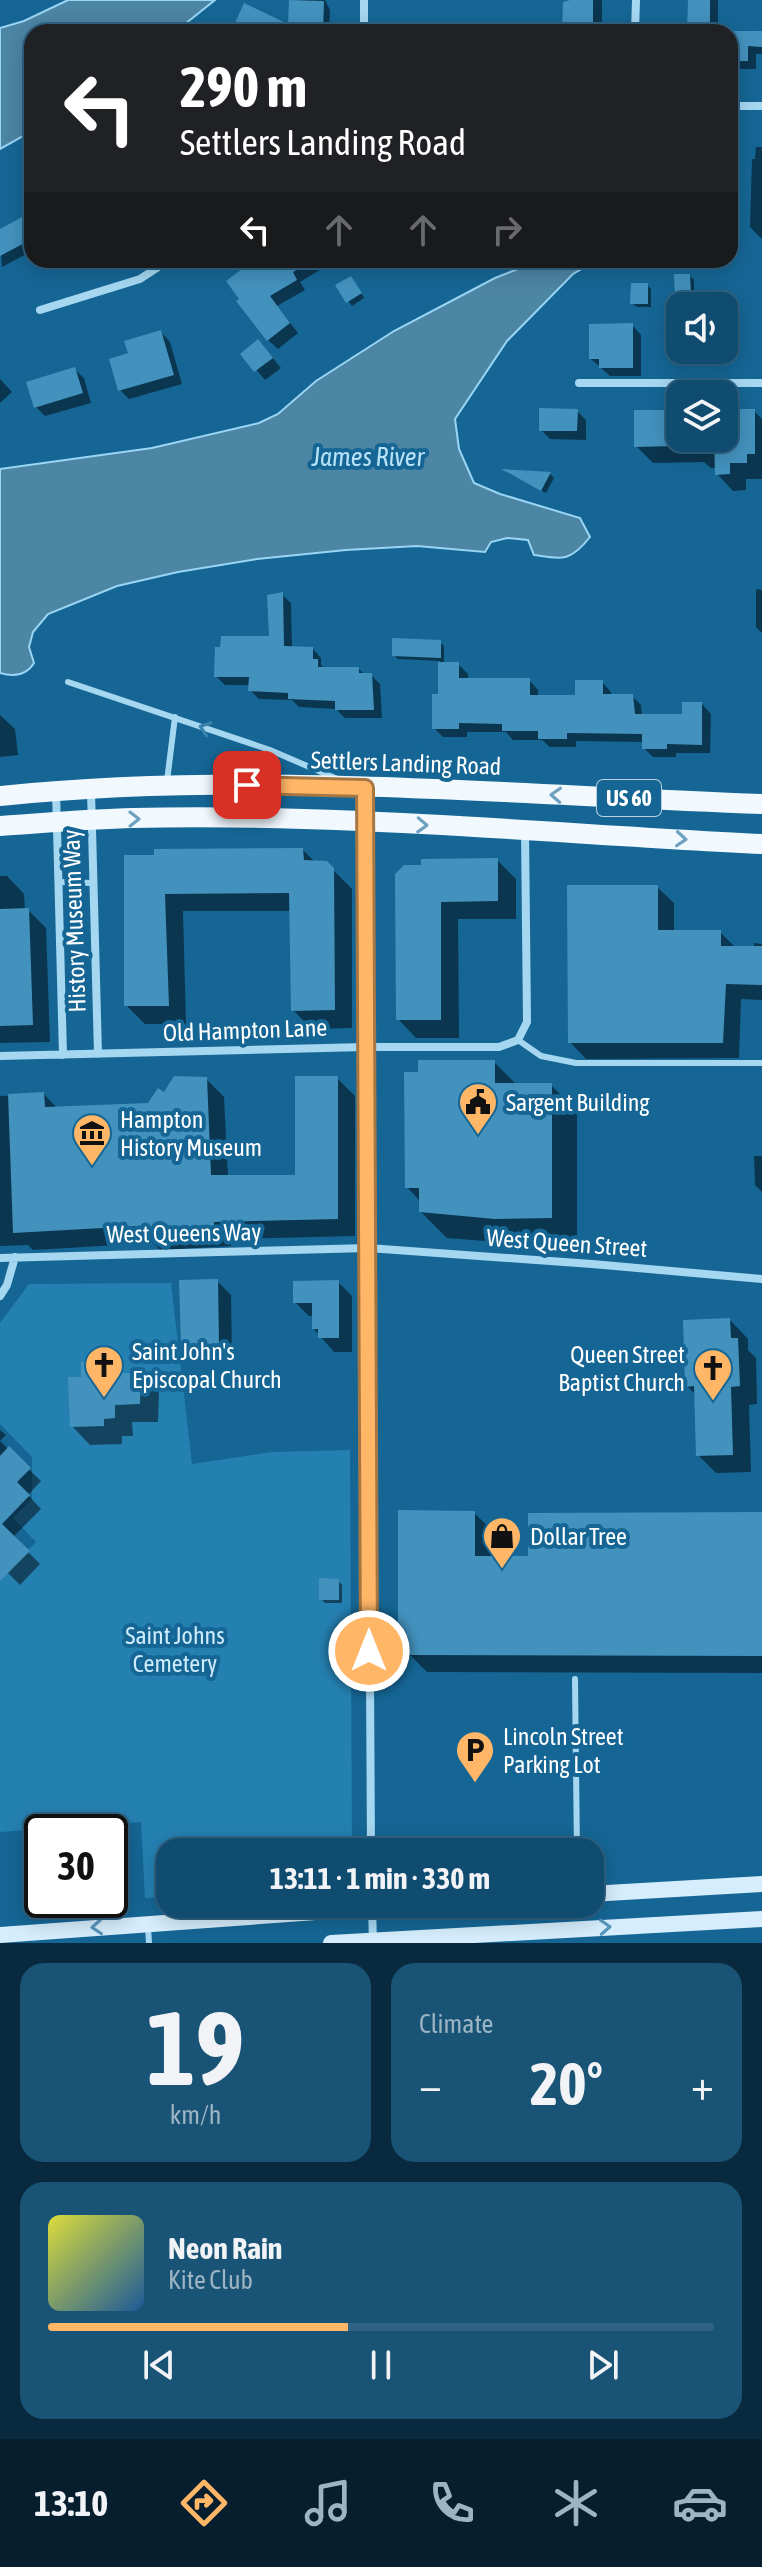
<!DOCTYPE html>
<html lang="en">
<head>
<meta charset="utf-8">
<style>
  body { margin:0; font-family:"Asap Condensed",sans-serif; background:#195375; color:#f1f3f6; height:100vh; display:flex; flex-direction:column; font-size:30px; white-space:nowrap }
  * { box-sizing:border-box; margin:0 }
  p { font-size:26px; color:#9cb4c3 }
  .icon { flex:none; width:44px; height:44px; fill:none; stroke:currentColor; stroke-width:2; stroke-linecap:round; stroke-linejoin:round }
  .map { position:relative; height:1943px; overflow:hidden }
  .drawer { display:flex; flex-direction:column; gap:20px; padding:20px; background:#092a3e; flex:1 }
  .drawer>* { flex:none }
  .hud { position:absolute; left:24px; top:24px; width:714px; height:244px; border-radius:24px; box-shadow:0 4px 20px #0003,0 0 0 2px #306383; background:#202124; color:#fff; overflow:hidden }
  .fabs { position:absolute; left:666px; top:292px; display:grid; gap:16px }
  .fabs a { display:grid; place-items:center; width:72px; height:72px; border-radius:16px; background:#104c70; box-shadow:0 4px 20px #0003,0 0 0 2px #306383; font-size:40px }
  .speed { position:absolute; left:24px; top:1814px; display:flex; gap:16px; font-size:40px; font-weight:700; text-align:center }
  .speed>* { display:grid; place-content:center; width:104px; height:104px; border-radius:50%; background:#104c70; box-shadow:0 4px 20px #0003,0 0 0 2px #306383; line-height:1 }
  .speed .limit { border:4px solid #111; border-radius:12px; background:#fff; color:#111 }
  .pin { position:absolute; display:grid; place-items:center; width:68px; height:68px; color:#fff; margin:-34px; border-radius:16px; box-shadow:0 4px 12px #0006 }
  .me { position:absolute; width:88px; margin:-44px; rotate:0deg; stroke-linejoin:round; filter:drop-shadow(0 0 6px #0008) }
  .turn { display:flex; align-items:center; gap:28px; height:168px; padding:0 24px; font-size:36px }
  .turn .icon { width:104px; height:104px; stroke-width:2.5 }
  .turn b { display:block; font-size:56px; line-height:68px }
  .lanes { display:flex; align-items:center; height:76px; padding:0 24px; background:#0003; justify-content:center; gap:40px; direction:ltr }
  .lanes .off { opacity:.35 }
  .big { font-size:60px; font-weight:700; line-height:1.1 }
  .drawer .widget { flex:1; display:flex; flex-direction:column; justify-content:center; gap:12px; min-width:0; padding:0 28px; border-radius:24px; background:#195375 }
  .drawer .dial { align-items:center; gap:0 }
  .dial b { font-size:104px; line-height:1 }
  .song { display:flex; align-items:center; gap:24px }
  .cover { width:96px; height:96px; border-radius:12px; background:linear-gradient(135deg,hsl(60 70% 55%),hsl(210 70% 35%)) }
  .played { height:8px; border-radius:4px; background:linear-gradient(90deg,#ffb667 45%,#306383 45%) }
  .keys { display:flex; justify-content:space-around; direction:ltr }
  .heat { display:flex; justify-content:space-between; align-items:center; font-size:44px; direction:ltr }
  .drawer .tiles { flex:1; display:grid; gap:20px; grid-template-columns:1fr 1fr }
  .widget:last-child { grid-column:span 2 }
  .trip { position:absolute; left:156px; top:1838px; width:448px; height:80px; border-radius:24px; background:#104c70; box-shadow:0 4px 20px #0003,0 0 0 2px #306383; font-weight:700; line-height:80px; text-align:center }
  .tab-bar { display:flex; height:128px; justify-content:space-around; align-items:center; background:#061e2d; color:#9cb4c3 }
  .tab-bar .icon { width:56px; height:56px }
  .tab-bar .on { color:#ffb667 }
  .tab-bar b { font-size:36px; color:#f1f3f6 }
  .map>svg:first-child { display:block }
</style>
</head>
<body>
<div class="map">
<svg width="762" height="1943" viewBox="0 0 762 1943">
  <rect width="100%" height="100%" fill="#156695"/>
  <path fill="#2580b2" d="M 171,1283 L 192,1464 L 272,1452 L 350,1450 L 352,1852 L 170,1852 L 170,1897 L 145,1898 L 141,1822 L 0,1832 L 0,1579 L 36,1542 L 13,1518 L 32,1499 L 32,1457 L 0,1424 L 0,1323 L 29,1284 Z"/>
  <path fill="#4d85a5" stroke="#99d5f4" stroke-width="2" d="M 68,0 L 215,0 L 175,32 L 32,32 L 32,131 L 0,149 L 0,28 L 24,21 Z
    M 541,260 L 597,260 L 573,274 L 507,341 L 455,419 L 459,449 L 474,483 L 500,494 L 580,518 L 590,537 C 570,562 563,559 534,555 L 528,540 L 507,538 L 491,542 L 485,552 L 417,546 L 346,550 L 257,559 L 178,572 L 117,586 L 48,614 L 33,632 L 29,647 L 34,663 C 26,676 14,677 0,673 L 0,469 L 152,448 L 259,423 L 278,414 L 316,381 L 394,331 L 495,278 Z"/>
  <path fill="#0007" d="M 291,0 L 325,0 L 330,10 L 329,32 L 233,32 L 290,27 Z
    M 572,0 L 602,0 L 602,32 L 564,32 Z
    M 689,0 L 718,0 L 718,32 L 689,32 Z
    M 412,27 L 465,29 L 469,32 L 412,32 Z
    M 730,33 L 762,33 L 762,54 L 756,54 L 756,69 L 730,69 Z
    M 756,147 L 762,147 L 762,239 L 750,227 L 752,159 L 755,159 Z
    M 32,215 L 32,251 L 2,267 L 0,231 Z
    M 257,260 L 336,260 L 300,282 L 305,290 L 277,306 L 298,333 L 278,349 L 268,340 Z
    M 690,276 L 694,280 L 694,297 L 681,298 L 677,294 Z
    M 354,282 L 364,298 L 352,306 L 338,286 Z
    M 647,285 L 651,289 L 651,307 L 637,307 L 632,303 Z
    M 632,325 L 641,335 L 641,376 L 610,376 L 591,359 Z
    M 161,332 L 170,342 L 182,384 L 129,399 L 120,390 L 130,355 Z
    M 267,351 L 281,368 L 265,380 L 243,354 Z
    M 74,369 L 84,378 L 91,403 L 45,416 L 36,407 Z
    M 0,379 L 12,392 L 0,403 Z
    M 577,411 L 586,420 L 586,440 L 550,439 L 541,430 Z
    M 680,411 L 680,438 L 724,438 L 724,411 L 754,411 L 762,419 L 762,479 L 746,479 L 746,490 L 733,491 L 717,474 L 716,468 L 711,468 L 704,462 L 653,463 L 636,446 L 636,412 Z
    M 506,472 L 550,474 L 554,478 L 546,493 Z
    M 756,589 L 762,590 L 762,633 L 756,627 Z
    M 282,595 L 291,603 L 292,648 L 313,649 L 321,658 L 321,665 L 326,669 L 359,669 L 365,675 L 371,675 L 380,684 L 382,718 L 345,718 L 336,709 L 299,707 L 292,700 L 259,699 L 250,690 L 250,685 L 225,685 L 216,676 L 271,638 Z
    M 440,642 L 444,646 L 444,664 L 458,664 L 468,674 L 468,680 L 529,680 L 538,690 L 538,697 L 577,697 L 602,682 L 611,692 L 611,696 L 632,696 L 641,705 L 642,716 L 684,716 L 702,704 L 711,714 L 710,753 L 676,753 L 676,757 L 653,757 L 644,748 L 644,742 L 576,741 L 576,747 L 550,747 L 542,740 L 513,740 L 506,732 L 467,732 L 467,737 L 443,737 L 434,728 L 440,696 L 440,661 L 398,659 L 394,655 Z
    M 0,715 L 15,729 L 18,755 L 0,757 Z
    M 303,850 L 315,862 L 326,863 L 352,889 L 352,1028 L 312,1029 L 293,1010 L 291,911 L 183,911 L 186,1024 L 145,1024 L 126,1005 L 126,857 Z
    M 497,860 L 516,879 L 516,919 L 458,919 L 459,1038 L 416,1038 L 398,1019 L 397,875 Z
    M 0,876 L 7,876 L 24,894 L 25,910 L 28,910 L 46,928 L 50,1042 L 0,1043 Z
    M 657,887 L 674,903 L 674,932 L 720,932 L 736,948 L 754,948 L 754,943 L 762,944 L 762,1000 L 741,999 L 739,1058 L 586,1059 L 570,1042 Z
    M 494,1062 L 517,1085 L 551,1085 L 577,1111 L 577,1243 L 522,1244 L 447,1238 L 421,1212 L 421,1202 L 407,1187 Z
    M 337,1078 L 355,1096 L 355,1236 L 231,1239 L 231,1246 L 160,1250 L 153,1243 L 33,1250 L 28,1245 L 0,1246 L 0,1096 L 44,1094 L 58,1109 L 150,1105 L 164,1095 L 206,1079 L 224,1097 L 228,1177 L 297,1177 Z
    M 754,1156 L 762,1156 L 762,1192 L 755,1185 Z
    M 217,1281 L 231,1295 L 232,1358 L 197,1358 L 183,1344 Z
    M 338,1282 L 352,1296 L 352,1352 L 334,1352 L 314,1329 L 314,1316 L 309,1316 L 295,1302 Z
    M 730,1320 L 748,1339 L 748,1350 L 756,1358 L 757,1404 L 749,1405 L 751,1472 L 716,1473 L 698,1455 L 696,1395 L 687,1386 Z
    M 112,1364 L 123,1375 L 140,1375 L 159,1393 L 158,1422 L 132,1422 L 133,1436 L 122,1436 L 122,1444 L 90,1445 L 72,1426 Z
    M 0,1430 L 6,1435 L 0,1441 L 41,1481 L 28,1495 L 41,1509 L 13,1537 L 40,1564 L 20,1585 L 0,1565 Z
    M 474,1513 L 493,1531 L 493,1558 L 530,1558 L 762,1514 L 762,1673 L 427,1672 L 400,1645 Z
    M 338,1581 L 342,1585 L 342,1603 L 325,1603 L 321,1599 Z"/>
  <path fill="#4392be" d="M 289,0 L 324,1 L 323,32 L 231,32 L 244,3 L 288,24 Z
    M 570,0 L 593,0 L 593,32 L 562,32 L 563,2 Z
    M 688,0 L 710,0 L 710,32 L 687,32 Z
    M 714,31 L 762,31 L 762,47 L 748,46 L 748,61 L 730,61 L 730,32 Z
    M 26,215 L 32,226 L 32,239 L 0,256 L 0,229 Z
    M 254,260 L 313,260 L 293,272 L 297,280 L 270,296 L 290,323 L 267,341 L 236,301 L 239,299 L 226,281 Z
    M 674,274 L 690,274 L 691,294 L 675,295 Z
    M 351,276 L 362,293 L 346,303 L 335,285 Z
    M 631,283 L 648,283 L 648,304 L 630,304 Z
    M 633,323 L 633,368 L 599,368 L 599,359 L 589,359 L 589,324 Z
    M 161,330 L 174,375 L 118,391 L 109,359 L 128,353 L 124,341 Z
    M 258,339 L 273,358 L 254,372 L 240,354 Z
    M 75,367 L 83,393 L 34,408 L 26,382 Z
    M 539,408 L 578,409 L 577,431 L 539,431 Z
    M 724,409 L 755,409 L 755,454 L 747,454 L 747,463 L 730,463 L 730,474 L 715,475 L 714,438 L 724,438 Z
    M 634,410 L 674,410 L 674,446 L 634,447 Z
    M 501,469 L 551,472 L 541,491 Z
    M 283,592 L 284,646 L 313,647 L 313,659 L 318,659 L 318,667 L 359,667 L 359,673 L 372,673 L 374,710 L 335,710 L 335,701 L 288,699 L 288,693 L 248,691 L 249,677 L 214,677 L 215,647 L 220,647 L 221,636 L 269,636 L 267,595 Z
    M 392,638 L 441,640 L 441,658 L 392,656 Z
    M 438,662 L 459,662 L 459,678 L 530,678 L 530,695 L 575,695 L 575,680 L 603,680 L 603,694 L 633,694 L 635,714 L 682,714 L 682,702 L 702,702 L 702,745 L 667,744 L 667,749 L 642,749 L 642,734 L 567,733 L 567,739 L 538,739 L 538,731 L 502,731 L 502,724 L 459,723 L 459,729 L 432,729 L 432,694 L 438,694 Z
    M 303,848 L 304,860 L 327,861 L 334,868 L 335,1010 L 291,1011 L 289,893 L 165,894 L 169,1006 L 124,1006 L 124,855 L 154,855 L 154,849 Z
    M 498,858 L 498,901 L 441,902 L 441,1020 L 396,1020 L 395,874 L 404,865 L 421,865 L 421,859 Z
    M 567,885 L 658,885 L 658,930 L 721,930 L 721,946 L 762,946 L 762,985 L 726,984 L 723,1043 L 568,1043 Z
    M 29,908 L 33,1025 L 0,1026 L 0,909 Z
    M 418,1060 L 495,1060 L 495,1083 L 552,1083 L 552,1218 L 495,1219 L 419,1212 L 419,1188 L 405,1188 L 404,1072 L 418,1072 Z
    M 174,1076 L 207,1077 L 211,1175 L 295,1175 L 295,1076 L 338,1076 L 338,1219 L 214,1222 L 214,1229 L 139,1232 L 139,1226 L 13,1233 L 8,1094 L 44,1092 L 45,1107 L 148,1103 L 158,1088 L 164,1092 Z
    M 218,1279 L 219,1345 L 181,1345 L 179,1280 Z
    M 339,1280 L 339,1338 L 318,1338 L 318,1329 L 312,1329 L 312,1303 L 293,1303 L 293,1281 Z
    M 730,1318 L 731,1338 L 738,1338 L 740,1386 L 731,1387 L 733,1455 L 696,1456 L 694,1386 L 685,1387 L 683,1320 Z
    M 81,1362 L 112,1362 L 113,1373 L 141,1373 L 140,1404 L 115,1405 L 115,1418 L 104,1419 L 104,1426 L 70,1427 L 68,1377 L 81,1377 Z
    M 9,1446 L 31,1468 L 17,1482 L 30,1495 L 2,1524 L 30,1551 L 0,1581 L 0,1456 Z
    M 398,1510 L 475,1511 L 475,1556 L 528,1556 L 528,1513 L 762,1512 L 762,1656 L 407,1655 L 398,1646 Z
    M 319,1578 L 339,1579 L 339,1600 L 319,1600 Z"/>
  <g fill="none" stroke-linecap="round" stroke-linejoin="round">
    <path stroke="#a6d7f1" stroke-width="6" d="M 68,682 L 270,750 L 335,778
      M 167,781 L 175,717
      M 58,882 L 93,883
      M 518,1040 L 541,1056 L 576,1063 L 762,1063
      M 575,1679 L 577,1852
      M 148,1927 L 149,1943"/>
    <path stroke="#a6d7f1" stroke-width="8" d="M 364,0 L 364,32
      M 635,32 L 636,0
      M 730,106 L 762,106
      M 40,310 L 140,279 L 169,260
      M 579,383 L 762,383
      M 365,788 L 371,1852
      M 56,791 L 63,1055
      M 91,791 L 98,1054
      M 0,1056 L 365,1047 L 499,1047 L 518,1040 L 527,1022 L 525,830
      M 0,1258 L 368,1248 L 592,1264 L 762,1279
      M 0,1296 L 7,1285 L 15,1257
      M 372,1905 L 373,1943"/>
    <path stroke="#d5edfc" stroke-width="16" d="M 590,1894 L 762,1884
      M 0,1935 L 426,1904
      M 331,1943 L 762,1919"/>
    <path stroke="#f1f9ff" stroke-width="20" d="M 0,796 C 253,770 508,795 762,804
      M 0,826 C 44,823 89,819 133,818 C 343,813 553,834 762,844"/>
  </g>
  <defs><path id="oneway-chevron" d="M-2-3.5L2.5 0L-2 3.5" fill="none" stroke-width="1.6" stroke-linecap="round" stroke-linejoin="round" transform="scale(2)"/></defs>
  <use stroke="#3982ac" href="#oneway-chevron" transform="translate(205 728) rotate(-161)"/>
  <g stroke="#6da1bf">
    <use href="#oneway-chevron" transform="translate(556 795) rotate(-177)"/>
    <use href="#oneway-chevron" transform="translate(134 819) rotate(-1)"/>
    <use href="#oneway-chevron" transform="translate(422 825) rotate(2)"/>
    <use href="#oneway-chevron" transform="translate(681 839) rotate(4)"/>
  </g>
  <g stroke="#5895b9">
    <use href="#oneway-chevron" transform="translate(97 1927) rotate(176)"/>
    <use href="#oneway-chevron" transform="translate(605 1927) rotate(-3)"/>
  </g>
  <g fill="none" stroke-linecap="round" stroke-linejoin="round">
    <g stroke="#a67643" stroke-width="20">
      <path id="route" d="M 247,785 L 365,788 L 369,1651"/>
    </g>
    <use href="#route" stroke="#ffb667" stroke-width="14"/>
  </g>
  <defs>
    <g id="civic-pin" transform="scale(2)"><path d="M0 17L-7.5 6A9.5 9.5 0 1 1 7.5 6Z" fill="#ffb667" stroke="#156695"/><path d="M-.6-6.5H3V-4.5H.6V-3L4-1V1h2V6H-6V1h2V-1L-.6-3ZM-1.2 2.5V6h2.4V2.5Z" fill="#111"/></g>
    <g id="museum-pin" transform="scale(2)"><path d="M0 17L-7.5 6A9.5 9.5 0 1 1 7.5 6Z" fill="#ffb667" stroke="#156695"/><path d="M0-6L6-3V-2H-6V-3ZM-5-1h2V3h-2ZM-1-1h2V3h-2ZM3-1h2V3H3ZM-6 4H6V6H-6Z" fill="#111"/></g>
    <g id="church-pin" transform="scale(2)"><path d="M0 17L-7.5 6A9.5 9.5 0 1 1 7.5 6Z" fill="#ffb667" stroke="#156695"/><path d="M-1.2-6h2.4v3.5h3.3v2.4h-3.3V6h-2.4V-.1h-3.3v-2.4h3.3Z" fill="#111"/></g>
    <g id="shop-pin" transform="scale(2)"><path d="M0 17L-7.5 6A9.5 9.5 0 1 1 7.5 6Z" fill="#ffb667" stroke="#156695"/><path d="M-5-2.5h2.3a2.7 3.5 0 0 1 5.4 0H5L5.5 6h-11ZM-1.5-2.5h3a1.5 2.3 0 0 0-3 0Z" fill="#111"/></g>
    <g id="parking-pin" transform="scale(2)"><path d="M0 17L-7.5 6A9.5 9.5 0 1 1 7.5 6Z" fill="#ffb667" stroke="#156695"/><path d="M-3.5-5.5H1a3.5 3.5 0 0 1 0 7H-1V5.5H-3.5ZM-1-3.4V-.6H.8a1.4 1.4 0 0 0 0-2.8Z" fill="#111"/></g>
  </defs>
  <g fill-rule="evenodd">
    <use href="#civic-pin" x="478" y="1102"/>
    <use href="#museum-pin" x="92" y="1133"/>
    <use href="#church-pin" x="104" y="1365"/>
    <use href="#church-pin" x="713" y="1368"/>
    <use href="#shop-pin" x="502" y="1536"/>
    <use href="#parking-pin" x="475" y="1750"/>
  </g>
  <g text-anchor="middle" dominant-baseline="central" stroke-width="8" stroke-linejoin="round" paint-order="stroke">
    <rect fill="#156695" stroke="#b9d1df" stroke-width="2" x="597" y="780" width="64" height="36" rx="6"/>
    <g font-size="22" font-weight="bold" fill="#fff">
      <text x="629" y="798">US 60</text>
    </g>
    <g font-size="24" fill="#fff" stroke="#156695">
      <text transform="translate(406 763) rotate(2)">Settlers Landing Road</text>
      <text transform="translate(74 921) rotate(-92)">History Museum Way</text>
      <text transform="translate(245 1030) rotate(-2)">Old Hampton Lane</text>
      <text transform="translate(184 1233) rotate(-1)">West Queens Way</text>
      <text transform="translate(567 1243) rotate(4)">West Queen Street</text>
    </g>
    <g font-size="24" fill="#fff" stroke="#156695" text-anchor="start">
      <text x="506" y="1102">Sargent Building</text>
      <text x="120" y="1119">Hampton<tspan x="120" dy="28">History Museum</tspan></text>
      <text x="132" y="1351">Saint John's<tspan x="132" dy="28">Episcopal Church</tspan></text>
      <text x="685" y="1354" text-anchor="end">Queen Street<tspan x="685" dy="28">Baptist Church</tspan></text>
      <text x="530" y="1536">Dollar Tree</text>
      <text x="503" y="1736">Lincoln Street<tspan x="503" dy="28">Parking Lot</tspan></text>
    </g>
    <g font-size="24" fill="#ceecfc" stroke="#156695">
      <text x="175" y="1635">Saint Johns<tspan x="175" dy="28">Cemetery</tspan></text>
    </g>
    <g font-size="26" font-style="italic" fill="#b7e2f8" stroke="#156695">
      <text x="368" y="457">James River</text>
    </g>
  </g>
</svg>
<div class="fabs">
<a><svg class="icon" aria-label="sound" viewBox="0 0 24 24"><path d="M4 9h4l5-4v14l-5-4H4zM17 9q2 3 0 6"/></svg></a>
<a><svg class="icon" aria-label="layers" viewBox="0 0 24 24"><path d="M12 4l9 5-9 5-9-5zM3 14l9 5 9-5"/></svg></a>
</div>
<div class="speed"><div class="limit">30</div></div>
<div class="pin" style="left:247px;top:785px;background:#d93025"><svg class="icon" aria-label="arrive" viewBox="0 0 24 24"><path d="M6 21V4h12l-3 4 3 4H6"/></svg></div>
<svg class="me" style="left:369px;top:1651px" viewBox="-20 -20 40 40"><circle r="17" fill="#ffb667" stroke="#fff" stroke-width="3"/><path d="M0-11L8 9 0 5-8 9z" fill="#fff"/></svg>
<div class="trip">13:11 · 1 min · 330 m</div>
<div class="hud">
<div class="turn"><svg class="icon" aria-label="left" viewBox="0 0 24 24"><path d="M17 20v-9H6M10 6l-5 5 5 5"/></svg><div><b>290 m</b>Settlers Landing Road</div></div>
<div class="lanes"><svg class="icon" aria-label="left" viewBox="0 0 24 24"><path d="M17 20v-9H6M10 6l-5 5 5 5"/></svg><svg class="icon off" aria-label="ahead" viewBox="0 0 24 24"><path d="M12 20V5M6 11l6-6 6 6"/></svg><svg class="icon off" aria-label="ahead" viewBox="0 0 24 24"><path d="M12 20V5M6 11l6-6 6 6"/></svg><svg class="icon off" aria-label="right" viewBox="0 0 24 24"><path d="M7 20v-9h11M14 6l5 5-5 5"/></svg></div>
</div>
</div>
<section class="drawer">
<div class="tiles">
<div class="widget dial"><b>19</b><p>km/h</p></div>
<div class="widget"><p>Climate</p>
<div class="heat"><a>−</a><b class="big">20°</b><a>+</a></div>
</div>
<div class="widget">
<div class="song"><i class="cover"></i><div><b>Neon Rain</b><p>Kite Club</p></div></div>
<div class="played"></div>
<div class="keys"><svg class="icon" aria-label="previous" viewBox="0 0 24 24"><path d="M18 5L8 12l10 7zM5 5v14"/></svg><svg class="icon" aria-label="pause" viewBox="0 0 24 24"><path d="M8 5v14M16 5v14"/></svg><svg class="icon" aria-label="next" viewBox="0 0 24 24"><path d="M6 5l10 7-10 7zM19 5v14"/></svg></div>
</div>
</div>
</section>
<nav class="tab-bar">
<b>13:10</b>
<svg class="icon on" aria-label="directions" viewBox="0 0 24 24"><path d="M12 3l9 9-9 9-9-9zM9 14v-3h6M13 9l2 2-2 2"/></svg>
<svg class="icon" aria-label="music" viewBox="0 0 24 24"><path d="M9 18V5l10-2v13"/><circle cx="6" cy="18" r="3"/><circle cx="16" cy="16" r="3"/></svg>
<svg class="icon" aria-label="phone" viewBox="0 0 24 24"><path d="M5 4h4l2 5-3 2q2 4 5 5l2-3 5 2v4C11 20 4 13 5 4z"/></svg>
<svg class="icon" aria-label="climate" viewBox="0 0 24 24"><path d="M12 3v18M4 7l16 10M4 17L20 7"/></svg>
<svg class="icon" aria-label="car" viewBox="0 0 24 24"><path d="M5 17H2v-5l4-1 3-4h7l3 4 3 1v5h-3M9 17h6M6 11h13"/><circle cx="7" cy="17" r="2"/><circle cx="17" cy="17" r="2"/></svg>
</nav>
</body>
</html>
